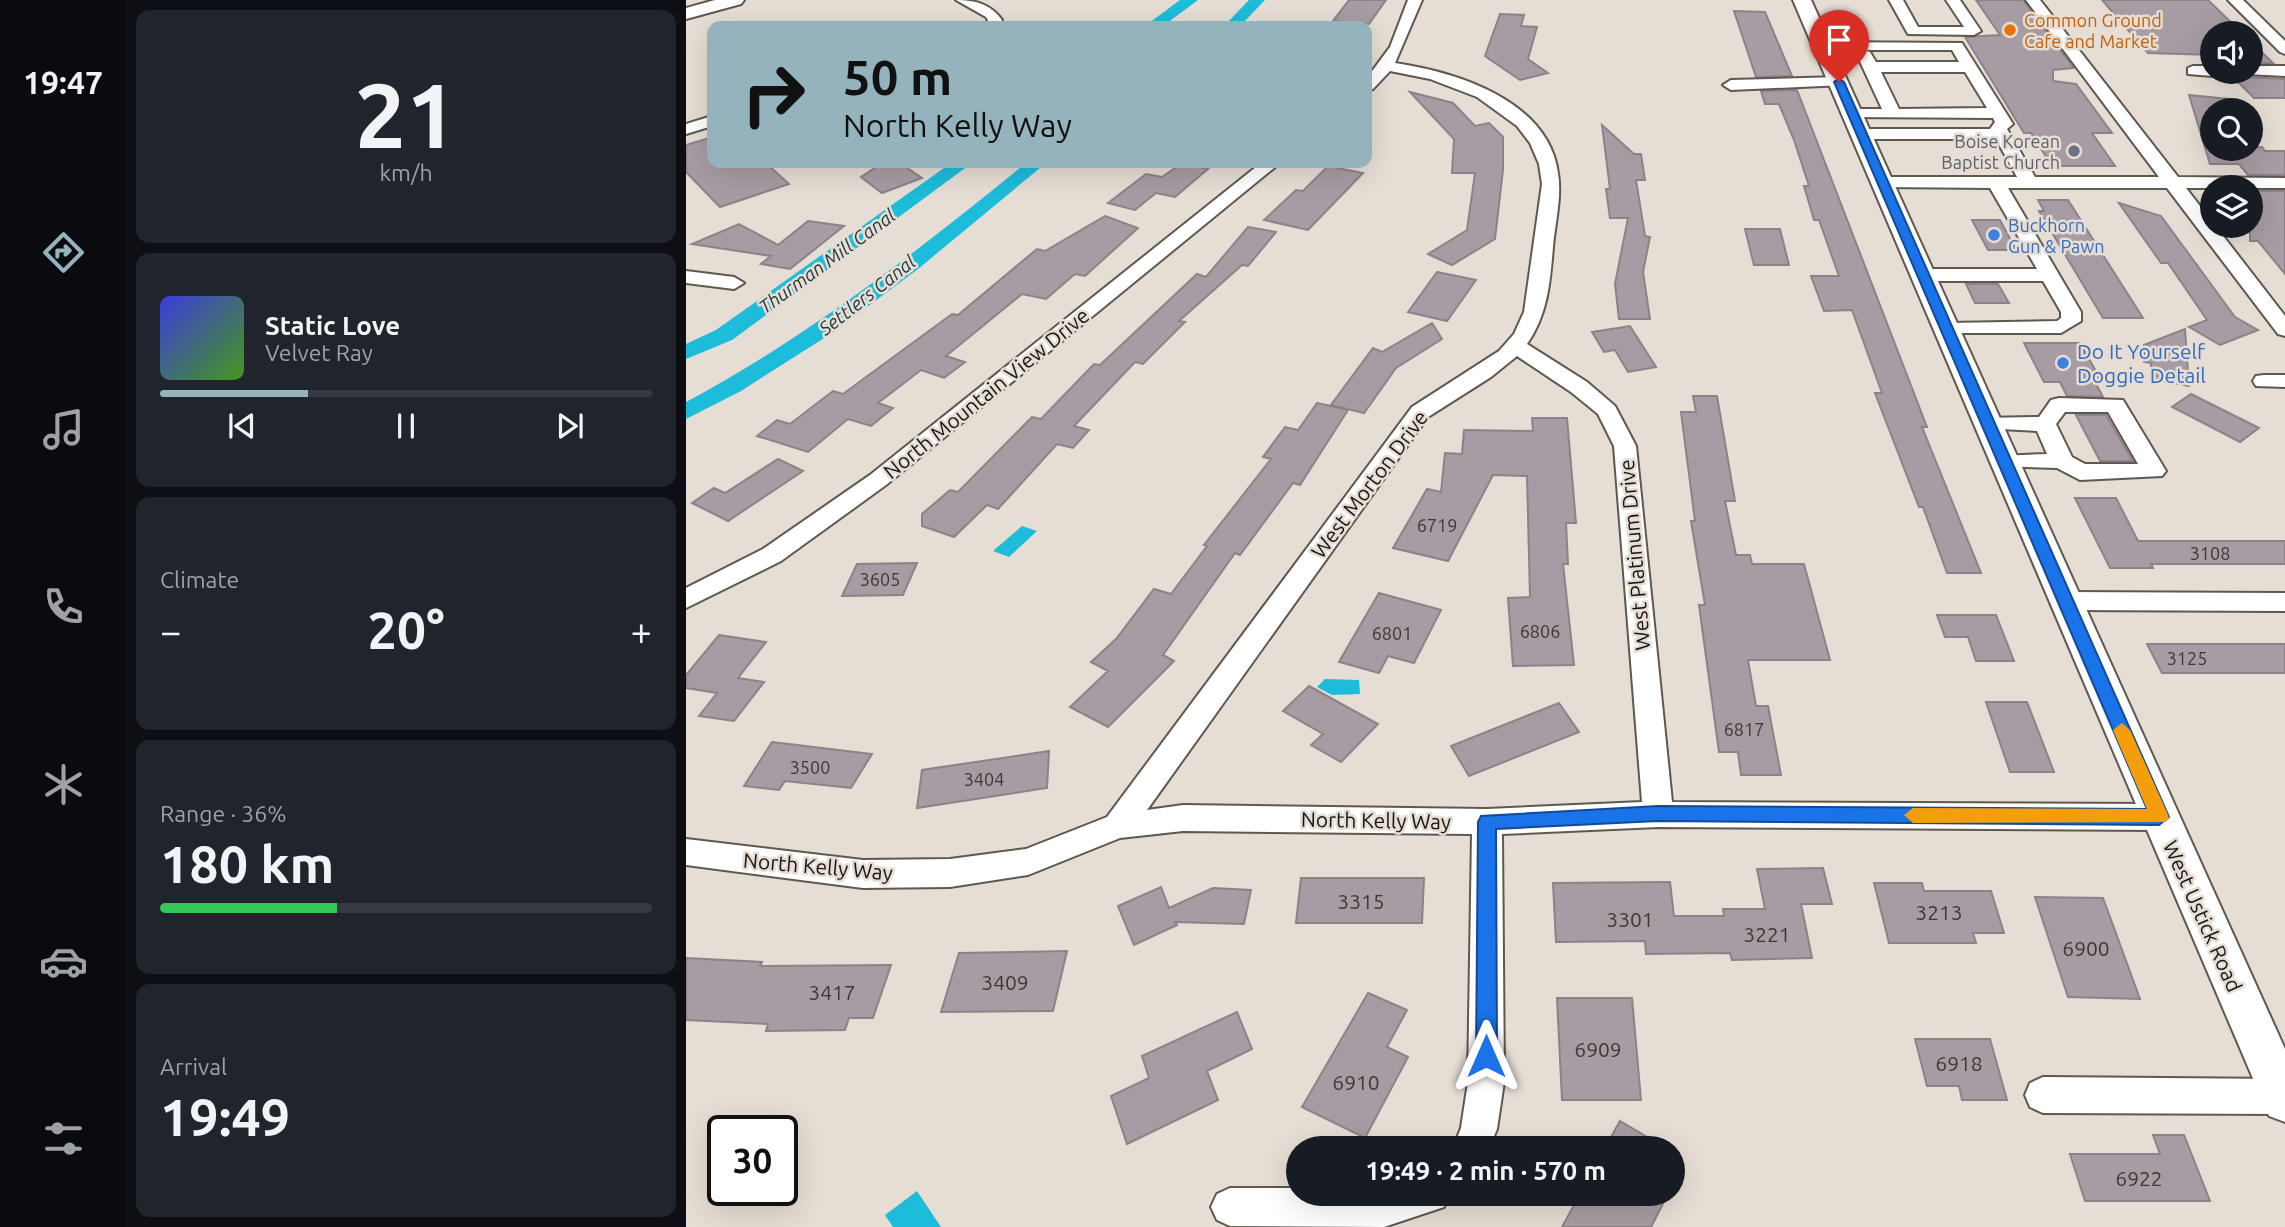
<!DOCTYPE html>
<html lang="en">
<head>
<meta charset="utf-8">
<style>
  body { margin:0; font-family:Ubuntu,sans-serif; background:#20242c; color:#f1f3f6; height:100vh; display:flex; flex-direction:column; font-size:26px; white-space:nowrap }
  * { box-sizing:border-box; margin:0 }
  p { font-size:23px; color:#9ea1a6 }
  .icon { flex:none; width:38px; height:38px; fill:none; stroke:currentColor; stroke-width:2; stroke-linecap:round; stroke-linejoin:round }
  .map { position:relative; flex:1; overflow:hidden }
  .side { display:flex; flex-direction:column; gap:10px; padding:10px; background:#0d0f14; width:560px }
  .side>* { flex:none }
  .top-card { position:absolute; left:21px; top:21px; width:665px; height:147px; border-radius:14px; box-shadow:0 7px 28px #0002; background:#94b3bd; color:#111; overflow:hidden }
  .fabs { position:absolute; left:1514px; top:21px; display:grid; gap:14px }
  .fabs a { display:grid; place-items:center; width:63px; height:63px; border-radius:50%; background:#171b24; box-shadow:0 7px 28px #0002; font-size:35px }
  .speed { position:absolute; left:21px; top:1115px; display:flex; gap:14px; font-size:35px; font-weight:700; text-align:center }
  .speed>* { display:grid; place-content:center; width:91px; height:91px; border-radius:50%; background:#171b24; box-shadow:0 7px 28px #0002; line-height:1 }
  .speed .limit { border:4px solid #111; border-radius:10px; background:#fff; color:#111 }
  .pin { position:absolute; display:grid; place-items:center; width:60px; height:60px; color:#fff; margin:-72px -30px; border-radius:50% 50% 50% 0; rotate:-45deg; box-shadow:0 0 7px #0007 }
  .pin .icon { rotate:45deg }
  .me { position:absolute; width:77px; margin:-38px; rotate:0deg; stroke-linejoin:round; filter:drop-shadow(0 0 5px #0008) }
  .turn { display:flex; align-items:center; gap:24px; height:147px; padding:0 21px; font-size:32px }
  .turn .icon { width:91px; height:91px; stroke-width:2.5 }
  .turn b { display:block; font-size:49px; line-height:60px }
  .big { font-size:52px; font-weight:700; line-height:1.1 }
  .side .card { flex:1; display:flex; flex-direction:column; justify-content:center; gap:10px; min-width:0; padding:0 24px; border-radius:14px; background:#20242c }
  .side .dial { align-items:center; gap:0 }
  .dial b { font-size:91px; line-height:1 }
  .song { display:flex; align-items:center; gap:21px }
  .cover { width:84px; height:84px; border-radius:10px; background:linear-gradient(135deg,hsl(240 70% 55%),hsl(100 70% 35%)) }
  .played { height:7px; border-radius:4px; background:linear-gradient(90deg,#94b3bd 30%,#363941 30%) }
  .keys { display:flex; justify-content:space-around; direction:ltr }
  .heat { display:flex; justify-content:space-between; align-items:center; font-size:38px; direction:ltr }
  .charge { height:10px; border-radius:5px; background:linear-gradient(90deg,#34c759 36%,#363941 0) }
  .trip { position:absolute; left:600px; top:1136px; width:399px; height:70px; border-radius:35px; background:#171b24; box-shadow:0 7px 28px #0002; font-weight:700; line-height:70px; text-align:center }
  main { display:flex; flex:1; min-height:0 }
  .menu { display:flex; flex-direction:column; width:126px; justify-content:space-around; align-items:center; background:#090b0e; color:#9ea1a6 }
  .menu .icon { width:49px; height:49px }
  .menu .selected { color:#94b3bd }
  .menu b { font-size:32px; color:#f1f3f6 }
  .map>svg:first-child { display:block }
</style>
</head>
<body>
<main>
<nav class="menu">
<b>19:47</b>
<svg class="icon selected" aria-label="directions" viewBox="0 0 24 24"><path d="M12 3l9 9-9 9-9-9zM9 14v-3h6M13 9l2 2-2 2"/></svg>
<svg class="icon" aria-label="music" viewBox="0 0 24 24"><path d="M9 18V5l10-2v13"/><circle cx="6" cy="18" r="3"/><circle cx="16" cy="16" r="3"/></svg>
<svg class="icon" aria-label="phone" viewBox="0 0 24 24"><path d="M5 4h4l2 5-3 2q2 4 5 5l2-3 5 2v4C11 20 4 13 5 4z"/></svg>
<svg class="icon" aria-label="climate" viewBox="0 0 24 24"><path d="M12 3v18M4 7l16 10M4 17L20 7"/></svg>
<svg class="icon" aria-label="car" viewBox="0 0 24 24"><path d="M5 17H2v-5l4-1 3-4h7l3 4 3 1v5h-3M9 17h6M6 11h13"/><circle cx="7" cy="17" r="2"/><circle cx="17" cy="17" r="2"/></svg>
<svg class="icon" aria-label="filters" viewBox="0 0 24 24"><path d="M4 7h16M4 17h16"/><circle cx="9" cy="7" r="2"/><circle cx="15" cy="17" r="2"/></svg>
</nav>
<section class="side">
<div class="card dial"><b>21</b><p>km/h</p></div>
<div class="card">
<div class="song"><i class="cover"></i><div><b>Static Love</b><p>Velvet Ray</p></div></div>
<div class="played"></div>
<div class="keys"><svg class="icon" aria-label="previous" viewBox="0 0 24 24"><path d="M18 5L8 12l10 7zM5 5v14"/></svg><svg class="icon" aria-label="pause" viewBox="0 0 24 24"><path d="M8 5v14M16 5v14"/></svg><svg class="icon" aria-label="next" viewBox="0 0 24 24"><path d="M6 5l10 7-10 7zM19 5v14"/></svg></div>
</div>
<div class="card"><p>Climate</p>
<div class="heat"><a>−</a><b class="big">20°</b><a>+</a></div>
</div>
<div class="card"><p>Range · 36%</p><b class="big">180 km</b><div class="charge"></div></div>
<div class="card"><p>Arrival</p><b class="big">19:49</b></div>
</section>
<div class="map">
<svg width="1599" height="1227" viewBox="0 0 1599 1227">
  <rect width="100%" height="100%" fill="#e6ddd4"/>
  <path fill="#1dbcda" d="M 336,526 L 351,531 L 323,557 L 307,551 Z
    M 639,679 L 673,680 L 674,694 L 646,695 L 631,687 Z
    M 231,1191 L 255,1227 L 207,1227 L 199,1215 Z"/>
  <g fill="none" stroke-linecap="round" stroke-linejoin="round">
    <path fill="#1dbcda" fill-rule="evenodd" d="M 494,0 L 512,0 L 477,26 L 459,26 Z
      M 563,0 L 579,0 L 554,26 L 538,26 Z
      M 265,163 L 286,163 L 46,340 L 0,359 L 0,344 L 30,330 Z
      M 340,163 L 360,163 L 232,269 L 146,333 L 55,391 L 0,419 L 0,402 C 123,336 232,251 340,163 Z"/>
  </g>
  <path fill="#a79ca3" stroke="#8c8288" stroke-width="2" d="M 663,0 L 700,0 L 683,24 L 647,21 Z
    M 1290,0 L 1337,0 L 1388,68 L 1367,70 L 1367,81 L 1390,84 L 1426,133 L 1406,133 L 1429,166 L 1366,166 L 1345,133 L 1338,133 L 1279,37 L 1314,35 Z
    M 1416,0 L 1522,0 L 1556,33 L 1526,33 L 1526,55 L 1462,53 Z
    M 1048,11 L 1079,12 L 1106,76 L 1070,77 Z
    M 814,14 L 838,15 L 835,26 L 851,27 L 842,59 L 862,73 L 834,80 L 799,56 Z
    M 1564,41 L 1587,63 L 1564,63 Z
    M 1542,72 L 1554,72 L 1559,77 L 1599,79 L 1599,98 L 1568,98 Z
    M 1111,90 L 1241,427 L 1236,427 L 1295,573 L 1261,573 L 1237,507 L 1233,507 L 1189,393 L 1196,393 L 1166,310 L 1138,311 L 1125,276 L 1153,276 L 1133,220 L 1128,220 L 1118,186 L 1123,186 L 1108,140 L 1093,104 L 1079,104 L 1075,91 Z
    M 724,92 L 767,103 L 789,126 L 803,123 L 817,137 L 817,170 L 809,239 L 766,265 L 742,254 L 781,230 L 789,173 L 766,173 L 768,139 Z
    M 1503,95 L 1543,99 L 1548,110 L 1526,110 L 1526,149 L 1576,147 L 1579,151 L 1599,151 L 1599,175 L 1562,175 L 1553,164 L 1524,164 Z
    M 916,125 L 948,154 L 955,154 L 959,180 L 950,180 L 959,236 L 964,237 L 957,272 L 964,319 L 933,319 L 929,284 L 942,218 L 924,218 L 920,189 L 924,189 Z
    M 26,137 L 26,163 L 80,163 L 103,184 L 34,207 L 0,172 L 0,145 Z
    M 196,163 L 214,163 L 236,178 L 196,193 L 175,177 Z
    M 496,163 L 522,169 L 489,197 L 470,193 L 449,210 L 422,203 L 460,174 L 476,177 Z
    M 642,166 L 677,173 L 622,230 L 578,220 L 610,190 L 617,191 Z
    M 1564,191 L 1599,191 L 1599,274 L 1572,241 L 1564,241 Z
    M 1352,200 L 1382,200 L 1457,318 L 1417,318 L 1353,211 L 1358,211 Z
    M 1433,203 L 1475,216 L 1549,317 L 1572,330 L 1534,345 L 1503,327 L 1521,320 L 1482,263 L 1475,263 Z
    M 419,216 L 452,228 L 399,276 L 389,274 L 360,299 L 336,294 L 260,356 L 279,362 L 258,378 L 235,370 L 192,403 L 207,408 L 185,426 L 162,419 L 122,452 L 71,436 L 91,420 L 104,424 L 147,391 L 157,394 L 266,314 L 272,315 L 351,249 L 359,251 Z
    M 1286,220 L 1314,220 L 1330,250 L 1302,250 Z
    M 122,221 L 158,226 L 104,269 L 75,264 L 85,256 L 6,244 L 53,224 L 92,245 Z
    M 562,227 L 590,232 L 562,266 L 556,265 L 493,321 L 499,322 L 457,364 L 449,362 L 388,426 L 403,430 L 387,448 L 371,444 L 312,509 L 301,505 L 268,537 L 236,526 L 236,514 L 264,490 L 272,492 L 346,417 L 355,419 L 408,364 L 414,365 L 511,274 L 520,277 Z
    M 1059,229 L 1094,229 L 1103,265 L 1068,265 Z
    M 751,272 L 790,280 L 761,321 L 722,312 Z
    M 1280,284 L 1312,284 L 1323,303 L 1289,303 Z
    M 746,323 L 756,339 L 710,368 L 678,413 L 645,405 L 687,348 L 696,352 Z
    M 944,326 L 970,367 L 942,372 L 929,350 L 918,352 L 906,332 Z
    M 1499,329 L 1503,386 L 1465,379 L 1465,363 L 1458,362 L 1458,345 Z
    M 1338,343 L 1394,343 L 1416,382 L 1409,382 L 1417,397 L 1381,396 L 1374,382 L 1358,382 Z
    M 1505,394 L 1573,428 L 1554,442 L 1486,407 Z
    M 1007,396 L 1031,396 L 1049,501 L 1039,501 L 1050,555 L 1064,555 L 1066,564 L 1118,564 L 1144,660 L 1062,660 L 1070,706 L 1082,706 L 1095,775 L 1055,775 L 1052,752 L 1033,752 L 1013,605 L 1019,605 L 1005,521 L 1009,521 L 995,412 L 1010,412 Z
    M 631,403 L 662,410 L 614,485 L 607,483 L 554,555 L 549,553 L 477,655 L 488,661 L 422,727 L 384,707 L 422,671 L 405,662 L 430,639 L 468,589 L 485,594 L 521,546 L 518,545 L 585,459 L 577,457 L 599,427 L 612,430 Z
    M 1390,415 L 1420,415 L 1447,461 L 1414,461 Z
    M 846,418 L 881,418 L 890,523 L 880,523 L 882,564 L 877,564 L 888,665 L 827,666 L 822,598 L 844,597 L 841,476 L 807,475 L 762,561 L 707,548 L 741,489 L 755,492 L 759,453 L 776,454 L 778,430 L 847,431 Z
    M 92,459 L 117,471 L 42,521 L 6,503 L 28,488 L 39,493 Z
    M 1389,498 L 1430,498 L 1452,541 L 1599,541 L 1599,564 L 1465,564 L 1467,568 L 1424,568 Z
    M 231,563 L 217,595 L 156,596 L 171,564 Z
    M 693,593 L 755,610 L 728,663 L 702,656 L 693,673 L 653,662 Z
    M 1251,615 L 1310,615 L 1328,661 L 1290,661 L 1282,637 L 1259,637 Z
    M 33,635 L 80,642 L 52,678 L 78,682 L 48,721 L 13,716 L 31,693 L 0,688 L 0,675 Z
    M 1461,644 L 1599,644 L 1599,673 L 1476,673 Z
    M 623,686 L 692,724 L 655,762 L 625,745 L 637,734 L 597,711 Z
    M 1300,702 L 1341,702 L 1368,772 L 1324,772 Z
    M 873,703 L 893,732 L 783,776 L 765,746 Z
    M 86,742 L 186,754 L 165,788 L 99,781 L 93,790 L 58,786 Z
    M 363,751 L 361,788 L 231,808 L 236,770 Z
    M 1137,868 L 1146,904 L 1115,904 L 1126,958 L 1046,960 L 1044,953 L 960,954 L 959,941 L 870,942 L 867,883 L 984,882 L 988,916 L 1038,916 L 1037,909 L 1079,909 L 1071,869 Z
    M 615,878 L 738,878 L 736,923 L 610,923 Z
    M 1188,883 L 1236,883 L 1238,891 L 1305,891 L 1318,933 L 1287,933 L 1290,943 L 1203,943 Z
    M 475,887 L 483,908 L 527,888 L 565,890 L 558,924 L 489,922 L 491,925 L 448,945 L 432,906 Z
    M 1349,897 L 1417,898 L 1454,999 L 1382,997 Z
    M 381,951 L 367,1011 L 255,1012 L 273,953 Z
    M 0,958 L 76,962 L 74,966 L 205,965 L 187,1018 L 163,1018 L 159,1030 L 80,1031 L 82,1024 L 0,1020 Z
    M 682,993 L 721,1010 L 701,1047 L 722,1057 L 679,1138 L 616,1107 Z
    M 871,998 L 946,998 L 955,1100 L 876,1100 Z
    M 551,1012 L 566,1049 L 521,1071 L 532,1100 L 441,1144 L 425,1096 L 463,1078 L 456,1056 Z
    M 1229,1039 L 1304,1039 L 1321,1100 L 1276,1100 L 1273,1086 L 1241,1086 Z
    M 934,1121 L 980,1148 L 919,1148 Z
    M 1467,1135 L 1498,1135 L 1524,1201 L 1399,1201 L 1384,1154 L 1474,1154 Z
    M 894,1194 L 982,1194 L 965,1227 L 876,1227 Z"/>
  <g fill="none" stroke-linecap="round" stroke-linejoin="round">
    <g stroke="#5f584f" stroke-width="4">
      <path id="minor" d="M 270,0 C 289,0 305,4 316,20 L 312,26 L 298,26 L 302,20 L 300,17 Z
        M 722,0 L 736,0 L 709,63 C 770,72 862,100 872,173 C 876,197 869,223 867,247 C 864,282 862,314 841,344 L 901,382 L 929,406 L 950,446 L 986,802 L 1473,804 L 1484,808 L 1488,817 L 1484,826 L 1473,830 L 972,827 L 816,834 L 818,1082 L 811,1129 L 803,1148 L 767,1148 L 775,1128 L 782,1082 L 786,834 L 497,831 L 434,838 L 342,875 L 264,887 L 177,888 L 0,865 L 0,839 L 177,860 L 264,859 L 340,849 L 421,817 L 726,407 L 813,351 L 828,334 L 838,312 L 856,184 L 853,164 L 844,143 L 831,126 L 791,97 L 744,79 L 704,71 L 687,89 L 681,91 L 681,78 L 704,47 ZM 831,356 L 885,392 L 912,414 L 928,446 L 956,802 L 801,809 L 497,805 L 461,810 L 742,417 L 805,377 Z
        M 1203,0 L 1217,0 L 1232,27 L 1278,27 L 1260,0 L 1274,0 L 1295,31 L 1288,35 L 1222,34 Z
        M 1340,0 L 1354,0 L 1492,177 L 1599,178 L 1599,188 L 1500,188 L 1599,316 L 1599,336 L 1592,334 L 1481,188 L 1322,188 L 1395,312 L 1395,321 L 1375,333 L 1255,333 L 1252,329 L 1262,323 L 1371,321 L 1375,318 L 1375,312 L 1357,281 L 1239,281 L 1229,275 L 1239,269 L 1351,269 L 1304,188 L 1198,187 L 1189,182 L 1198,177 L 1331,177 L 1310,139 L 1177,139 L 1169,134 L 1177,129 L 1304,129 L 1309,122 L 1307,118 L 1161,117 L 1159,114 L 1167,109 L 1196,109 L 1171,55 L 1179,50 L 1137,50 L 1130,46 L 1137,42 L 1276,43 L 1327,124 L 1321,129 L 1349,177 L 1473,177 ZM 1179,50 L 1266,50 L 1273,62 L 1190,62 L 1184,52 ZM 1195,72 L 1279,72 L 1301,108 L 1213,109 Z
        M 1542,0 L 1557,0 L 1599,41 L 1599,54 L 1594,52 Z
        M 1507,66 L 1526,66 L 1526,72 L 1533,72 L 1526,76 L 1502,74 L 1502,68 Z
        M 1564,66 L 1599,66 L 1599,76 L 1559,74 L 1557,72 L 1564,72 Z
        M 1153,77 L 1161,82 L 1159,85 L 1045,90 L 1037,85 L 1045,80 Z
        M 26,116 L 26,126 L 0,134 L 0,124 Z
        M 575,163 L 594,163 L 200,485 L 95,561 L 0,608 L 0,588 L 77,549 L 184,475 Z
        M 0,271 L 48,277 L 58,283 L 48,289 L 0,283 Z
        M 1578,375 L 1599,375 L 1599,387 L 1570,386 L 1567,381 L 1570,376 Z
        M 1373,398 L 1437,400 L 1480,471 L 1476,476 L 1394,480 L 1371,468 L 1311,466 L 1307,461 L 1311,456 L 1361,454 L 1351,431 L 1295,428 L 1292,423 L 1295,418 L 1353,417 L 1365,400 ZM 1379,412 L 1422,412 L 1452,464 L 1399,464 L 1386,457 L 1370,424 Z
        M 1380,592 L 1599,593 L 1599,611 L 1380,610 L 1371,608 L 1367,601 L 1371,594 Z
        M 1357,1077 L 1598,1079 L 1599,1114 L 1357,1113 L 1344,1107 L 1339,1095 L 1344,1083 Z
        M 544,1188 L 612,1188 L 612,1194 L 764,1194 L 758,1207 L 698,1227 L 544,1226 L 531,1220 L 525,1207 L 531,1194 Z"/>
    </g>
    <g stroke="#5f584f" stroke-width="4">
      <path id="major" d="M 29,0 L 58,0 L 55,4 L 0,19 L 0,8 Z
        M 1107,0 L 1125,0 L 1599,1049 L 1599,1122 L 1583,1116 Z"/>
    </g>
    <use href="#minor" fill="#fff" fill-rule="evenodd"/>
    <use href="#major" fill="#fff" fill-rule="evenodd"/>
  </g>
  <path fill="#1a73e8" stroke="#114b97" stroke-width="2" d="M 1153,79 L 1158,82 L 1483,817 L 1473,825 L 972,821 L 810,829 L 811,1056 L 808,1063 L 800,1066 L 793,1063 L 790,1056 L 792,822 L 795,816 L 972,806 L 1461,809 L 1148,82 Z"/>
  <path fill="#f59e0b" d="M 1436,723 L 1444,730 L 1483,817 L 1480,822 L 1227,823 L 1218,815 L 1227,808 L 1461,809 L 1427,730 Z"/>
  <circle fill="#e8710a" stroke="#e6ddd4" stroke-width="2.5" cx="1324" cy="30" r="7"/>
  <circle fill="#6b7280" stroke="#e6ddd4" stroke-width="2.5" cx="1388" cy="151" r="7"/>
  <g fill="#3f7fe0" stroke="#e6ddd4" stroke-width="2.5">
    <circle cx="1308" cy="235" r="7"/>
    <circle cx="1377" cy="363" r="7"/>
  </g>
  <g text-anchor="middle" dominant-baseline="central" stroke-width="5" stroke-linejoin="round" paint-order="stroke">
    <g font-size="18" fill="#c56008" stroke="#e6ddd4" text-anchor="start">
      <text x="1338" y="20">Common Ground<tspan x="1338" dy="21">Cafe and Market</tspan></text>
    </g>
    <g font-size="18" fill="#5b616d" stroke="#e6ddd4" text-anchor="end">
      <text x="1374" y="141">Boise Korean<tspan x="1374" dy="21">Baptist Church</tspan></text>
    </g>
    <g font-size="18" fill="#366cbe" stroke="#e6ddd4" text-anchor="start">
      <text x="1322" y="225">Buckhorn<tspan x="1322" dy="21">Gun &amp; Pawn</tspan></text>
    </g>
    <g font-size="18" fill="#3c3837">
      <text x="751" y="525">6719</text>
      <text x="1524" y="553">3108</text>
      <text x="194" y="579">3605</text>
      <text x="854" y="631">6806</text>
      <text x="706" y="633">6801</text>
      <text x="1501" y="658">3125</text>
      <text x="1058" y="729">6817</text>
      <text x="124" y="767">3500</text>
      <text x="298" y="779">3404</text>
    </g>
    <g font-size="19" font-style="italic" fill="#1e353b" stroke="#e6ddd4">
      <text transform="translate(141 261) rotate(-36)">Thurman Mill Canal</text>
      <text transform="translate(181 295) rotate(-38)">Settlers Canal</text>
    </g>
    <g font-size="21" fill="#366cbe" stroke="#e6ddd4" text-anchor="start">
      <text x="1391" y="351">Do It Yourself<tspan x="1391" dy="24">Doggie Detail</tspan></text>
    </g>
    <g font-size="21" fill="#191613" stroke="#e6ddd4">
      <text transform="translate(300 393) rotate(-39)">North Mountain View Drive</text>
      <text transform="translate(683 484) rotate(-53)">West Morton Drive</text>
      <text transform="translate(948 555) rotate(-95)">West Platinum Drive</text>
      <text transform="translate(690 820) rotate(1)">North Kelly Way</text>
      <text transform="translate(132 866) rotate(5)">North Kelly Way</text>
      <text transform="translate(1517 916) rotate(66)">West Ustick Road</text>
    </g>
    <g font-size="21" fill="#3c3837">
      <text x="675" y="901">3315</text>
      <text x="1253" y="912">3213</text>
      <text x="944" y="919">3301</text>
      <text x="1081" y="934">3221</text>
      <text x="1400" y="948">6900</text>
      <text x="319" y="982">3409</text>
      <text x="146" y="992">3417</text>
      <text x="912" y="1049">6909</text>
      <text x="1273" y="1063">6918</text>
      <text x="670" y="1082">6910</text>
      <text x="1453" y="1178">6922</text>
    </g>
  </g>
</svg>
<div class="fabs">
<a><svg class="icon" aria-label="sound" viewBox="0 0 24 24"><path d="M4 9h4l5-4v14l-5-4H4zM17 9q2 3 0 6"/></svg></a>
<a><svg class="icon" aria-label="search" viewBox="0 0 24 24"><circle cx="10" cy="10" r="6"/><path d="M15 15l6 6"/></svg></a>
<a><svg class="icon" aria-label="layers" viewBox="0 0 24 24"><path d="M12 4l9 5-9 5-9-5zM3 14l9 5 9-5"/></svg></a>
</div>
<div class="speed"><div class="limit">30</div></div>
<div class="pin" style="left:1153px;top:82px;background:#d93025"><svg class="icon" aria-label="arrive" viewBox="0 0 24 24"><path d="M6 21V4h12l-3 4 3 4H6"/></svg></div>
<svg class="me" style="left:800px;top:1056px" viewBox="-20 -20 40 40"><path d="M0-17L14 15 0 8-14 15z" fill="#1a73e8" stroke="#fff" stroke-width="4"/></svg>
<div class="trip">19:49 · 2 min · 570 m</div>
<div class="top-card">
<div class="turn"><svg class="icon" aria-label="right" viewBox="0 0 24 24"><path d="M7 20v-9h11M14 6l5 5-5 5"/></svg><div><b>50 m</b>North Kelly Way</div></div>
</div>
</div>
</main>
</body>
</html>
